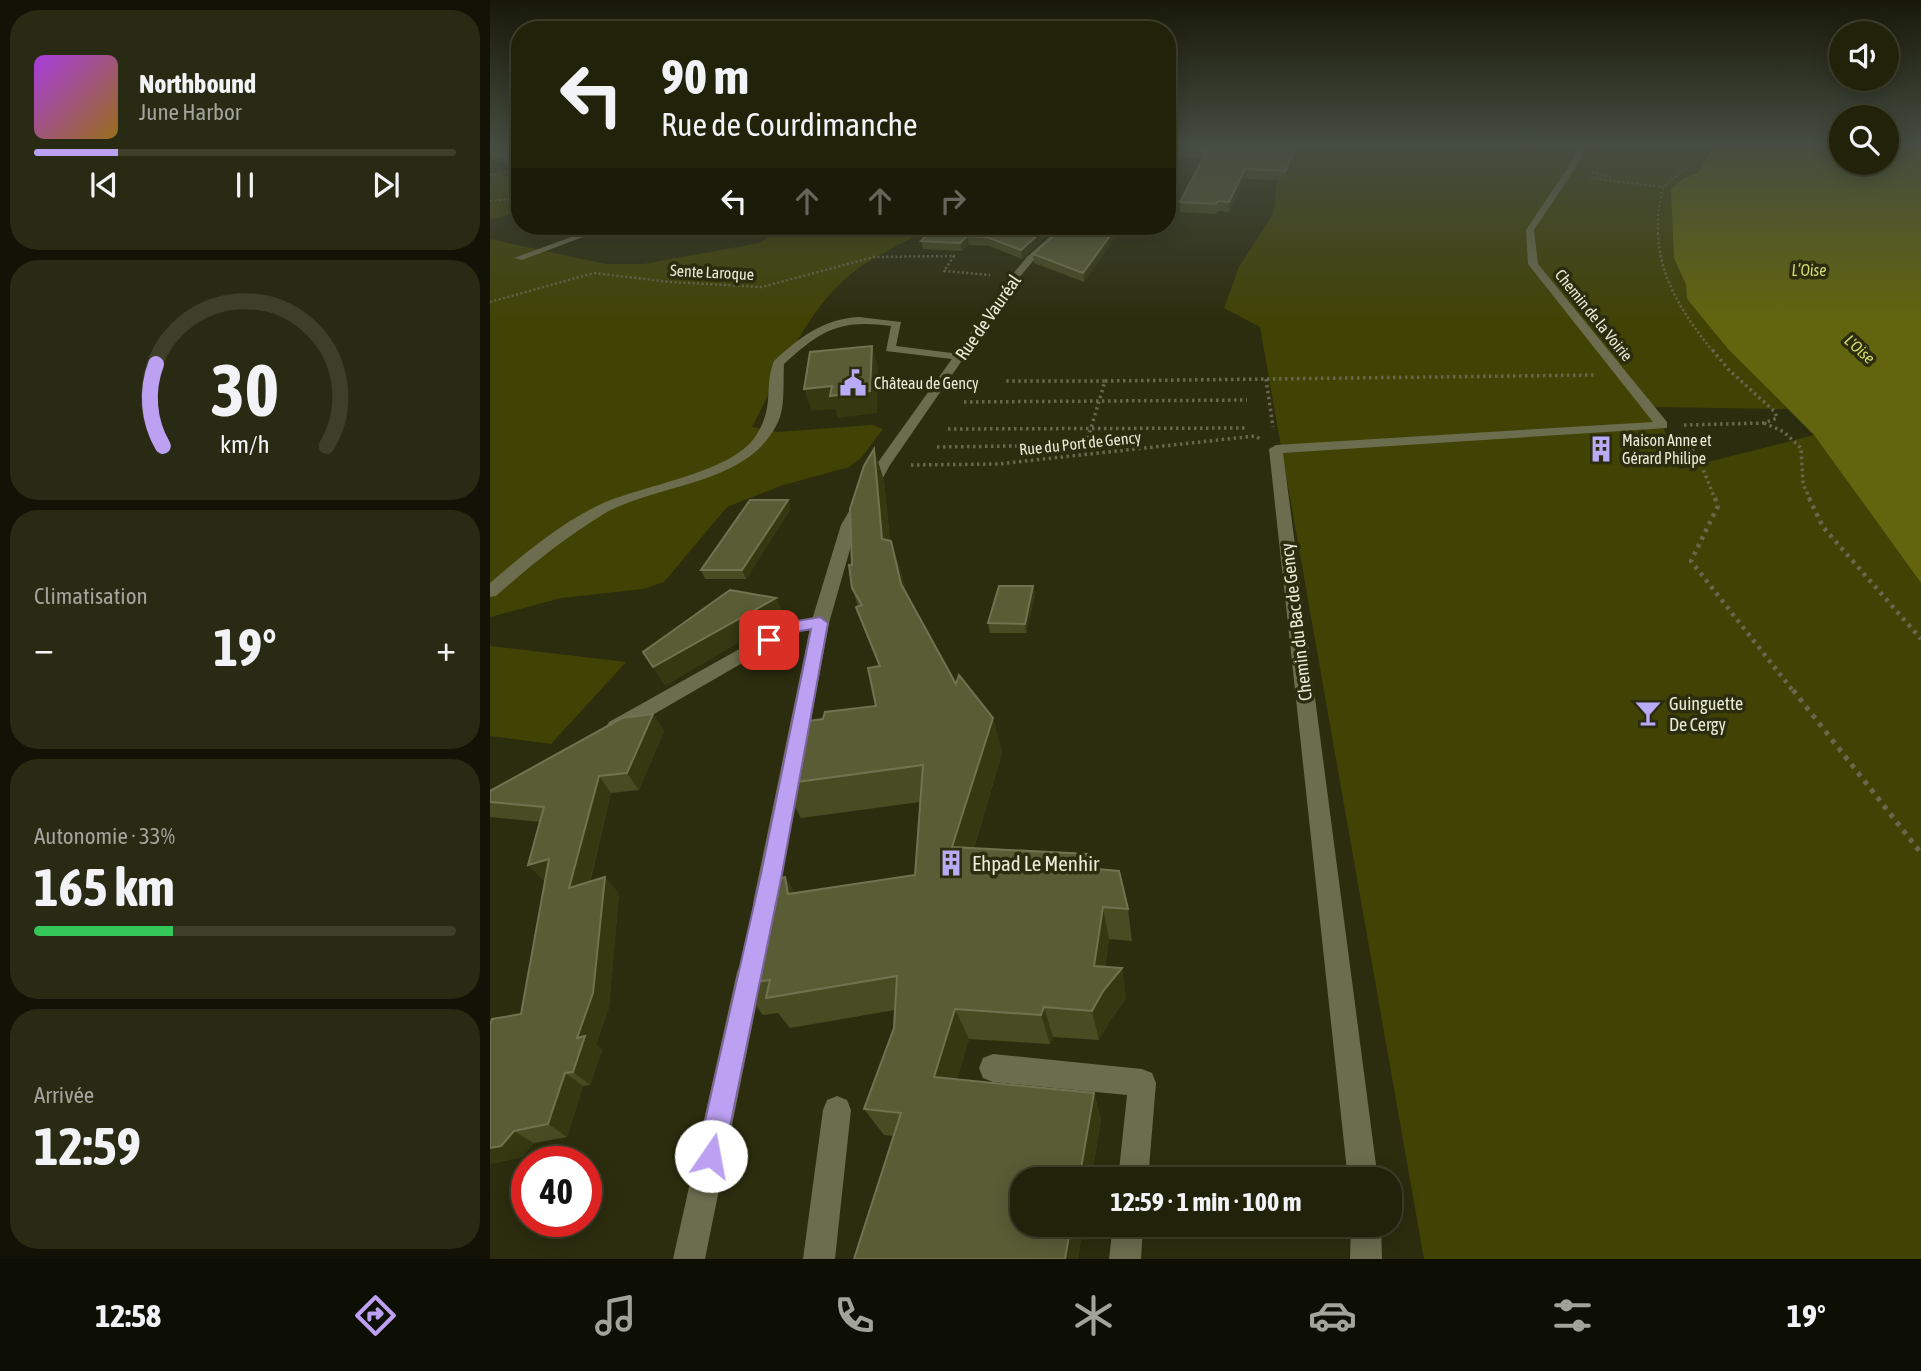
<!DOCTYPE html>
<html lang="fr">
<head>
<meta charset="utf-8">
<style>
  body { margin:0; font-family:"Asap Condensed",sans-serif; background:#292a13; color:#f1f3f6; height:100vh; display:flex; flex-direction:column; font-size:26px; white-space:nowrap }
  * { box-sizing:border-box; margin:0 }
  p { font-size:23px; color:#a2a49c }
  .icon { flex:none; width:38px; height:38px; fill:none; stroke:currentColor; stroke-width:2; stroke-linecap:round; stroke-linejoin:round }
  .map { position:relative; flex:1; overflow:hidden }
  .panel { display:flex; flex-direction:column; gap:10px; padding:10px; background:#121306; width:490px }
  .panel>* { flex:none }
  .guide { position:absolute; left:21px; top:21px; width:665px; height:214px; border-radius:28px; box-shadow:0 4px 18px #0003,0 0 0 2px #3e3f2b; background:#21220a; color:#f1f3f6; overflow:hidden }
  .buttons { position:absolute; left:1339px; top:21px; display:grid; gap:14px }
  .buttons a { display:grid; place-items:center; width:70px; height:70px; border-radius:50%; background:#21220a; box-shadow:0 4px 18px #0003,0 0 0 2px #3e3f2b; font-size:35px }
  .speed { position:absolute; left:21px; top:1146px; display:flex; gap:14px; font-size:35px; font-weight:700; text-align:center }
  .speed>* { display:grid; place-content:center; width:91px; height:91px; border-radius:50%; background:#21220a; box-shadow:0 4px 18px #0003,0 0 0 2px #3e3f2b; line-height:1 }
  .speed .limit { border:10px solid #d22; background:#fff; color:#111 }
  .pin { position:absolute; display:grid; place-items:center; width:60px; height:60px; color:#fff; margin:-30px; border-radius:14px; box-shadow:0 4px 10px #0006 }
  .me { position:absolute; width:77px; margin:-38px; rotate:12deg; stroke-linejoin:round; filter:drop-shadow(0 0 5px #0008) }
  .turn { display:flex; align-items:center; gap:24px; height:147px; padding:0 35px; font-size:32px }
  .turn .icon { width:91px; height:91px; stroke-width:2.5 }
  .turn b { display:block; font-size:49px; line-height:60px }
  .lanes { display:flex; align-items:center; height:66px; padding:0 35px; background:#0003; justify-content:center; gap:35px; direction:ltr }
  .lanes .off { opacity:.35 }
  .big { font-size:52px; font-weight:700; line-height:1.1 }
  .panel .tile { flex:1; display:flex; flex-direction:column; justify-content:center; gap:10px; min-width:0; padding:0 24px; border-radius:28px; background:#292a13 }
  .panel .dial { align-items:center; gap:0 }
  .dial svg { height:182px; overflow:visible; fill:none; stroke:#3e3f2b; stroke-width:7; stroke-linecap:round; text-anchor:middle }
  .dial text { fill:#f1f3f6; stroke:none }
  .song { display:flex; align-items:center; gap:21px }
  .cover { width:84px; height:84px; border-radius:10px; background:linear-gradient(135deg,hsl(280 70% 55%),hsl(40 70% 35%)) }
  .played { height:7px; border-radius:4px; background:linear-gradient(90deg,#bca0f2 20%,#3e3f2b 20%) }
  .keys { display:flex; justify-content:space-around; direction:ltr }
  .heat { display:flex; justify-content:space-between; align-items:center; font-size:38px; direction:ltr }
  .charge { height:10px; border-radius:5px; background:linear-gradient(90deg,#34c759 33%,#3e3f2b 0) }
  .trip { position:absolute; left:520px; top:1167px; width:392px; height:70px; border-radius:28px; background:#21220a; box-shadow:0 4px 18px #0003,0 0 0 2px #3e3f2b; font-weight:700; line-height:70px; text-align:center }
  .tabs { display:flex; height:112px; justify-content:space-around; align-items:center; background:#0d0e04; color:#a2a49c }
  .tabs .icon { width:49px; height:49px }
  .tabs .on { color:#bca0f2 }
  .tabs b { font-size:32px; color:#f1f3f6 }
  main { display:flex; flex:1; min-height:0 }
  .map>svg:first-child { display:block }
</style>
</head>
<body>
<main>
<section class="panel">
<div class="tile">
<div class="song"><i class="cover"></i><div><b>Northbound</b><p>June Harbor</p></div></div>
<div class="played"></div>
<div class="keys"><svg class="icon" aria-label="previous" viewBox="0 0 24 24"><path d="M18 5L8 12l10 7zM5 5v14"/></svg><svg class="icon" aria-label="pause" viewBox="0 0 24 24"><path d="M8 5v14M16 5v14"/></svg><svg class="icon" aria-label="next" viewBox="0 0 24 24"><path d="M6 5l10 7-10 7zM19 5v14"/></svg></div>
</div>
<div class="tile dial"><svg viewBox="0 0 100 80">
<path d="M14 69A42 42 0 1 1 86 69"/>
<path d="M14 69A42 42 0 0 1 11 33" stroke="#bca0f2"/>
<text x="50" y="56" font-size="32" font-weight="700">30</text>
<text x="50" y="72" font-size="11">km/h</text>
</svg></div>
<div class="tile"><p>Climatisation</p>
<div class="heat"><a>−</a><b class="big">19°</b><a>+</a></div>
</div>
<div class="tile"><p>Autonomie · 33%</p><b class="big">165 km</b><div class="charge"></div></div>
<div class="tile"><p>Arrivée</p><b class="big">12:59</b></div>
</section>
<div class="map">
<svg width="1431" height="1259" viewBox="0 0 1431 1259">
  <rect width="100%" height="100%" fill="#2c2d0e"/>
  <path fill="#414305" d="M 792,144 L 1220,144 L 1221,151 L 1208,173 L 1194,178 L 1184,258 L 1196,285 L 1197,299 L 1238,349 L 1297,409 L 1165,407 L 1190,469 L 1324,435 L 1431,583 L 1431,1259 L 934,1259 L 770,327 L 734,308 L 749,267 L 783,214 Z
    M 0,172 L 18,176 L 30,183 L 30,191 L 25,193 L 19,206 L 25,209 L 18,215 L 0,220 Z
    M 299,226 L 446,226 C 416,242 378,257 353,281 C 313,318 287,379 262,427 L 288,432 L 382,425 L 393,429 L 370,459 L 359,467 L 290,486 L 237,507 L 174,582 L 153,589 L 71,598 L 0,617 L 0,239 L 115,264 L 154,264 L 269,243 Z
    M 0,646 L 136,662 L 61,744 L 0,736 Z"/>
  <path fill="#62650d" d="M 1220,144 L 1351,144 L 1351,163 L 1396,163 L 1397,144 L 1431,144 L 1431,583 L 1324,435 L 1238,349 L 1197,299 L 1196,285 L 1184,258 L 1181,189 L 1194,178 L 1208,173 L 1221,151 Z"/>
  <g fill="none" stroke-linecap="round" stroke-linejoin="round">
    <path stroke="#66674c" stroke-width="2" stroke-dasharray="2 2.5" stroke-linecap="butt" d="M 1102,172 L 1121,177
      M 0,175 L 30,169
      M 1101,178 L 1173,187
      M 0,201 L 30,198
      M 1168,234 L 1168,213 L 1173,187 L 1213,155 L 1215,144"/>
    <path stroke="#66674c" stroke-width="2.5" stroke-dasharray="2 2.5" stroke-linecap="butt" d="M 1168,233 C 1169,277 1194,316 1222,350
      M 0,302 L 104,273 L 180,282 L 272,287 L 384,257 L 464,256 L 454,271 L 500,275"/>
    <path stroke="#66674c" stroke-width="3.5" stroke-dasharray="2.5 3.5" stroke-linecap="butt" d="M 776,379 L 783,427
      M 615,381 L 1104,375
      M 474,402 L 757,400
      M 1274,423 L 1294,432 L 1311,448 L 1313,484 L 1320,499
      M 1194,425 L 1274,423 L 1287,418 L 1285,412 L 1238,369 L 1221,348
      M 458,429 L 757,428
      M 1191,435 L 1209,459 L 1225,499
      M 447,447 L 596,445 L 615,381 L 513,381
      M 421,465 L 508,464 L 765,436 L 770,439"/>
    <path stroke="#66674c" stroke-width="4.5" stroke-dasharray="3.5 5" stroke-linecap="butt" d="M 1225,498 L 1228,506 L 1201,561 L 1304,692
      M 1319,498 L 1333,527 L 1431,639"/>
    <path stroke="#66674c" stroke-width="5" stroke-dasharray="4.5 6" stroke-linecap="butt" d="M 1303,690 L 1431,853"/>
    <path fill="#6b6d4e" fill-rule="evenodd" d="M 111,226 L 122,226 L 32,260 L 24,258 Z
      M 369,317 L 411,322 L 406,346 L 470,354 L 476,357 L 470,360 L 396,351 L 401,326 C 350,319 331,330 294,364 C 293,380 295,402 290,417 C 264,485 172,482 117,512 C 77,536 41,565 6,596 L 0,597 L 0,583 C 33,555 69,524 109,505 C 149,486 241,473 265,437 C 286,405 273,389 284,361 C 310,337 333,319 369,317 Z
      M 503,1054 L 652,1069 L 662,1073 L 666,1083 L 658,1180 L 628,1180 L 637,1095 L 503,1082 L 493,1078 L 489,1068 L 493,1058 Z
      M 347,1096 L 357,1100 L 361,1110 L 345,1259 L 313,1259 L 333,1110 L 337,1100 Z
      M 623,1225 L 653,1225 L 651,1259 L 619,1259 Z"/>
    <path fill="#6b6d4e" fill-rule="evenodd" d="M 1090,144 L 1096,144 L 1088,164 L 1044,230 L 1048,264 L 1177,422 L 1177,428 L 793,453 L 888,1180 L 858,1180 L 779,449 L 786,445 L 1163,422 L 1038,264 L 1036,230 L 1080,164 Z
      M 330,617 L 339,623 L 336,627 L 306,632 L 133,732 L 126,735 L 119,732 L 116,727 L 119,722 L 296,623 Z
      M 861,1225 L 891,1225 L 892,1259 L 860,1259 Z"/>
    <path fill="#6b6d4e" fill-rule="evenodd" d="M 572,226 L 581,226 L 543,261 L 528,279 L 400,465 L 367,525 L 339,623 L 287,903 L 283,911 L 275,914 L 267,911 L 263,903 L 321,623 L 351,525 L 386,465 L 522,275 L 537,257 Z
      M 260,960 L 269,963 L 273,972 L 215,1259 L 183,1259 L 247,972 L 251,963 Z"/>
  </g>
  <path fill="#494b23" d="M 0,144 L 30,144 L 30,167 L 0,159 Z
    M 677,144 L 808,144 L 796,180 L 754,179 L 739,212 L 728,211 L 726,214 L 690,212 L 690,202 L 712,159 L 677,155 Z
    M 568,226 L 532,259 L 499,246 L 479,245 L 472,251 L 433,249 L 431,241 Z
    M 632,228 L 594,282 L 544,263 L 543,254 Z
    M 384,449 L 394,481 L 400,541 L 401,541 L 412,575 L 416,593 L 466,684 L 469,675 L 503,718 L 512,753 L 484,848 L 598,854 L 600,869 L 629,871 L 638,909 L 642,941 L 619,939 L 615,967 L 632,968 L 636,999 L 619,1022 L 609,1040 L 563,1037 L 560,1044 L 479,1039 L 467,1079 L 604,1093 L 611,1120 L 601,1180 L 532,1180 L 532,1225 L 593,1225 L 588,1259 L 364,1259 L 403,1136 L 394,1135 L 374,1109 L 404,1028 L 405,1010 L 300,1028 L 288,1013 L 273,1015 L 248,984 L 270,883 L 295,877 L 305,893 L 425,875 L 430,802 L 311,818 L 292,784 L 305,723 L 333,719 L 335,712 L 386,706 L 378,668 L 389,666 L 366,607 L 368,606 L 362,588 L 359,565 L 362,565 L 360,509 L 374,466 Z
    M 301,508 L 256,579 L 215,579 L 211,570 Z
    M 543,586 L 545,595 L 536,633 L 500,633 L 498,623 Z
    M 163,714 L 174,731 L 149,790 L 121,793 L 100,882 L 129,893 L 119,1007 L 106,1045 L 112,1050 L 100,1085 L 93,1086 L 77,1137 L 44,1143 L 32,1157 L 0,1164 L 31,1014 L 55,880 L 53,880 L 50,822 L 0,817 L 0,791 Z"/>
  <path fill="#363812" d="M 806,144 L 808,144 L 796,180 L 796,171 Z
    M 755,169 L 754,179 L 739,212 L 739,202 Z
    M 558,226 L 568,226 L 532,259 L 531,250 Z
    M 627,226 L 632,226 L 632,228 L 594,282 L 593,273 Z
    M 477,236 L 479,245 L 472,251 L 470,243 Z
    M 382,346 L 388,367 L 387,413 L 348,418 L 345,409 L 322,411 L 314,389 Z
    M 384,449 L 394,481 L 403,573 L 392,539 Z
    M 298,500 L 301,508 L 256,579 L 252,570 Z
    M 401,541 L 412,575 L 422,618 L 411,584 Z
    M 543,586 L 545,595 L 536,633 L 535,624 Z
    M 286,598 L 294,616 L 175,686 L 163,667 Z
    M 163,714 L 174,731 L 149,790 L 137,773 Z
    M 503,718 L 512,753 L 474,880 L 462,847 Z
    M 109,776 L 121,793 L 94,904 L 79,888 Z
    M 598,854 L 603,887 L 596,868 Z
    M 59,859 L 74,875 L 53,880 L 38,865 Z
    M 115,877 L 129,893 L 119,1007 L 106,1045 L 112,1050 L 100,1085 L 83,1072 L 87,1038 Z
    M 295,877 L 315,910 L 298,894 Z
    M 613,907 L 619,939 L 610,997 L 632,968 L 636,999 L 619,1022 L 609,1040 L 602,1011 L 604,966 Z
    M 554,1007 L 563,1037 L 560,1044 L 551,1015 Z
    M 465,1009 L 479,1039 L 460,1104 L 444,1077 Z
    M 75,1073 L 93,1086 L 77,1137 L 58,1124 Z
    M 604,1093 L 611,1120 L 601,1180 L 589,1180 Z
    M 24,1131 L 44,1143 L 32,1157 L 0,1164 L 0,1148 Z
    M 581,1225 L 593,1225 L 588,1259 L 575,1259 Z"/>
  <path fill="#5a5c36" stroke="#717350" stroke-width="2" d="M 0,144 L 30,144 L 30,161 L 0,153 Z
    M 677,144 L 806,144 L 796,171 L 755,169 L 739,202 L 728,201 L 726,204 L 690,202 L 717,151 L 677,146 Z
    M 445,226 L 558,226 L 531,250 L 497,237 L 477,236 L 470,243 L 431,241 Z
    M 575,226 L 627,226 L 593,273 L 543,254 Z
    M 382,346 L 380,391 L 340,396 L 342,386 L 314,389 L 320,352 Z
    M 384,449 L 392,539 L 401,541 L 411,584 L 466,684 L 469,675 L 503,718 L 462,847 L 598,854 L 596,868 L 629,871 L 638,909 L 613,907 L 604,966 L 632,968 L 613,991 L 602,1011 L 554,1007 L 551,1015 L 465,1009 L 444,1077 L 604,1093 L 589,1180 L 532,1180 L 532,1225 L 581,1225 L 575,1259 L 364,1259 L 411,1113 L 374,1109 L 404,1028 L 407,976 L 276,998 L 280,980 L 248,984 L 270,883 L 295,877 L 298,894 L 425,875 L 433,765 L 292,784 L 305,723 L 333,719 L 335,712 L 386,706 L 378,668 L 390,666 L 366,607 L 372,605 L 362,588 L 359,565 L 362,565 L 360,509 L 374,466 Z
    M 260,500 L 298,500 L 252,570 L 211,570 Z
    M 509,586 L 543,586 L 535,624 L 498,623 Z
    M 240,590 L 286,598 L 163,667 L 153,652 Z
    M 163,714 L 137,773 L 109,776 L 79,888 L 115,877 L 103,993 L 87,1038 L 95,1036 L 83,1072 L 75,1073 L 58,1124 L 24,1131 L 11,1146 L 0,1148 L 0,1025 L 2,1019 L 31,1014 L 59,859 L 38,865 L 54,807 L 0,802 L 0,791 L 132,718 Z"/>
  <linearGradient id="sky" x2="0" y2="1"><stop stop-color="#181908"/><stop offset="0.45" stop-color="#454c41"/><stop offset="1" stop-color="#454c41" stop-opacity="0"/></linearGradient>
  <rect width="1431" height="320" fill="url(#sky)"/>
  <path fill="#bca0f2" stroke="#7a689d" stroke-width="2" d="M 330,617 L 338,623 L 292,874 L 234,1156 L 230,1166 L 221,1170 L 211,1166 L 207,1156 L 271,874 L 321,629 L 306,632 L 279,646 L 271,640 L 296,623 Z"/>
  <defs>
    <g id="civic-bare" transform="scale(2.1)"><path d="M-.6-6.5H3V-4.5H.6V-3L4-1V1h2V6H-6V1h2V-1L-.6-3ZM-1.2 2.5V6h2.4V2.5Z" fill="#b8abf7" stroke="#2c2d0e" stroke-width="2.5" paint-order="stroke"/></g>
    <g id="building-bare" transform="scale(2.1)"><path d="M-4-6H4V6H1V3H-1V6H-4ZM-2.5-4.3h1.7v1.8h-1.7ZM.8-4.3h1.7v1.8H.8ZM-2.5-1h1.7V.8h-1.7ZM.8-1h1.7V.8H.8Z" fill="#b8abf7" stroke="#2c2d0e" stroke-width="2.5" paint-order="stroke"/></g>
    <g id="bar-bare" transform="scale(2.1)"><path d="M-6-5H6L.8 .8V4.5H3.5V6h-7V4.5H-.8V.8Z" fill="#b8abf7" stroke="#2c2d0e" stroke-width="2.5" paint-order="stroke"/></g>
  </defs>
  <g fill-rule="evenodd">
    <use href="#civic-bare" x="363" y="383"/>
    <use href="#building-bare" x="1111" y="449"/>
    <use href="#bar-bare" x="1158" y="713"/>
    <use href="#building-bare" x="461" y="863"/>
  </g>
  <g text-anchor="middle" dominant-baseline="central" stroke-width="7" stroke-linejoin="round" paint-order="stroke">
    <g font-size="16" font-style="italic" fill="#d5db6f" stroke="#2c2d0e">
      <text x="1319" y="270">L’Oise</text>
      <text transform="translate(1370 349) rotate(42)">L'Oise</text>
    </g>
    <g font-size="16" fill="#e9ebd9" stroke="#2c2d0e">
      <text transform="translate(222 272) rotate(3)">Sente Laroque</text>
      <text transform="translate(1104 315) rotate(51)">Chemin de la Voirie</text>
      <text transform="translate(590 443) rotate(-6)">Rue du Port de Gency</text>
    </g>
    <g font-size="16" fill="#e9ebd9" stroke="#2c2d0e" text-anchor="start">
      <text x="384" y="383">Château de Gency</text>
      <text x="1132" y="440">Maison Anne et<tspan x="1132" dy="18">Gérard Philipe</tspan></text>
    </g>
    <g font-size="18" fill="#e9ebd9" stroke="#2c2d0e">
      <text transform="translate(498 317) rotate(-55)">Rue de Vauréal</text>
      <text transform="translate(806 622) rotate(-97)">Chemin du Bac de Gency</text>
    </g>
    <g font-size="18" fill="#e9ebd9" stroke="#2c2d0e" text-anchor="start">
      <text x="1179" y="703">Guinguette<tspan x="1179" dy="21">De Cergy</tspan></text>
    </g>
    <g font-size="21" fill="#e9ebd9" stroke="#2c2d0e" text-anchor="start">
      <text x="482" y="863">Ehpad Le Menhir</text>
    </g>
  </g>
</svg>
<div class="buttons">
<a><svg class="icon" aria-label="sound" viewBox="0 0 24 24"><path d="M4 9h4l5-4v14l-5-4H4zM17 9q2 3 0 6"/></svg></a>
<a><svg class="icon" aria-label="search" viewBox="0 0 24 24"><circle cx="10" cy="10" r="6"/><path d="M15 15l6 6"/></svg></a>
</div>
<div class="speed"><div class="limit">40</div></div>
<div class="pin" style="left:279px;top:640px;background:#d93025"><svg class="icon" aria-label="arrive" viewBox="0 0 24 24"><path d="M6 21V4h12l-3 4 3 4H6"/></svg></div>
<svg class="me" style="left:221px;top:1156px" viewBox="-20 -20 40 40"><circle r="19" fill="#fff"/><path d="M0-13L10 11 0 6-10 11z" fill="#bca0f2"/></svg>
<div class="trip">12:59 · 1 min · 100 m</div>
<div class="guide">
<div class="turn"><svg class="icon" aria-label="left" viewBox="0 0 24 24"><path d="M17 20v-9H6M10 6l-5 5 5 5"/></svg><div><b>90 m</b>Rue de Courdimanche</div></div>
<div class="lanes"><svg class="icon" aria-label="left" viewBox="0 0 24 24"><path d="M17 20v-9H6M10 6l-5 5 5 5"/></svg><svg class="icon off" aria-label="ahead" viewBox="0 0 24 24"><path d="M12 20V5M6 11l6-6 6 6"/></svg><svg class="icon off" aria-label="ahead" viewBox="0 0 24 24"><path d="M12 20V5M6 11l6-6 6 6"/></svg><svg class="icon off" aria-label="right" viewBox="0 0 24 24"><path d="M7 20v-9h11M14 6l5 5-5 5"/></svg></div>
</div>
</div>
</main>
<nav class="tabs">
<b>12:58</b>
<svg class="icon on" aria-label="directions" viewBox="0 0 24 24"><path d="M12 3l9 9-9 9-9-9zM9 14v-3h6M13 9l2 2-2 2"/></svg>
<svg class="icon" aria-label="music" viewBox="0 0 24 24"><path d="M9 18V5l10-2v13"/><circle cx="6" cy="18" r="3"/><circle cx="16" cy="16" r="3"/></svg>
<svg class="icon" aria-label="phone" viewBox="0 0 24 24"><path d="M5 4h4l2 5-3 2q2 4 5 5l2-3 5 2v4C11 20 4 13 5 4z"/></svg>
<svg class="icon" aria-label="climate" viewBox="0 0 24 24"><path d="M12 3v18M4 7l16 10M4 17L20 7"/></svg>
<svg class="icon" aria-label="car" viewBox="0 0 24 24"><path d="M5 17H2v-5l4-1 3-4h7l3 4 3 1v5h-3M9 17h6M6 11h13"/><circle cx="7" cy="17" r="2"/><circle cx="17" cy="17" r="2"/></svg>
<svg class="icon" aria-label="filters" viewBox="0 0 24 24"><path d="M4 7h16M4 17h16"/><circle cx="9" cy="7" r="2"/><circle cx="15" cy="17" r="2"/></svg>
<b>19°</b>
</nav>
</body>
</html>
